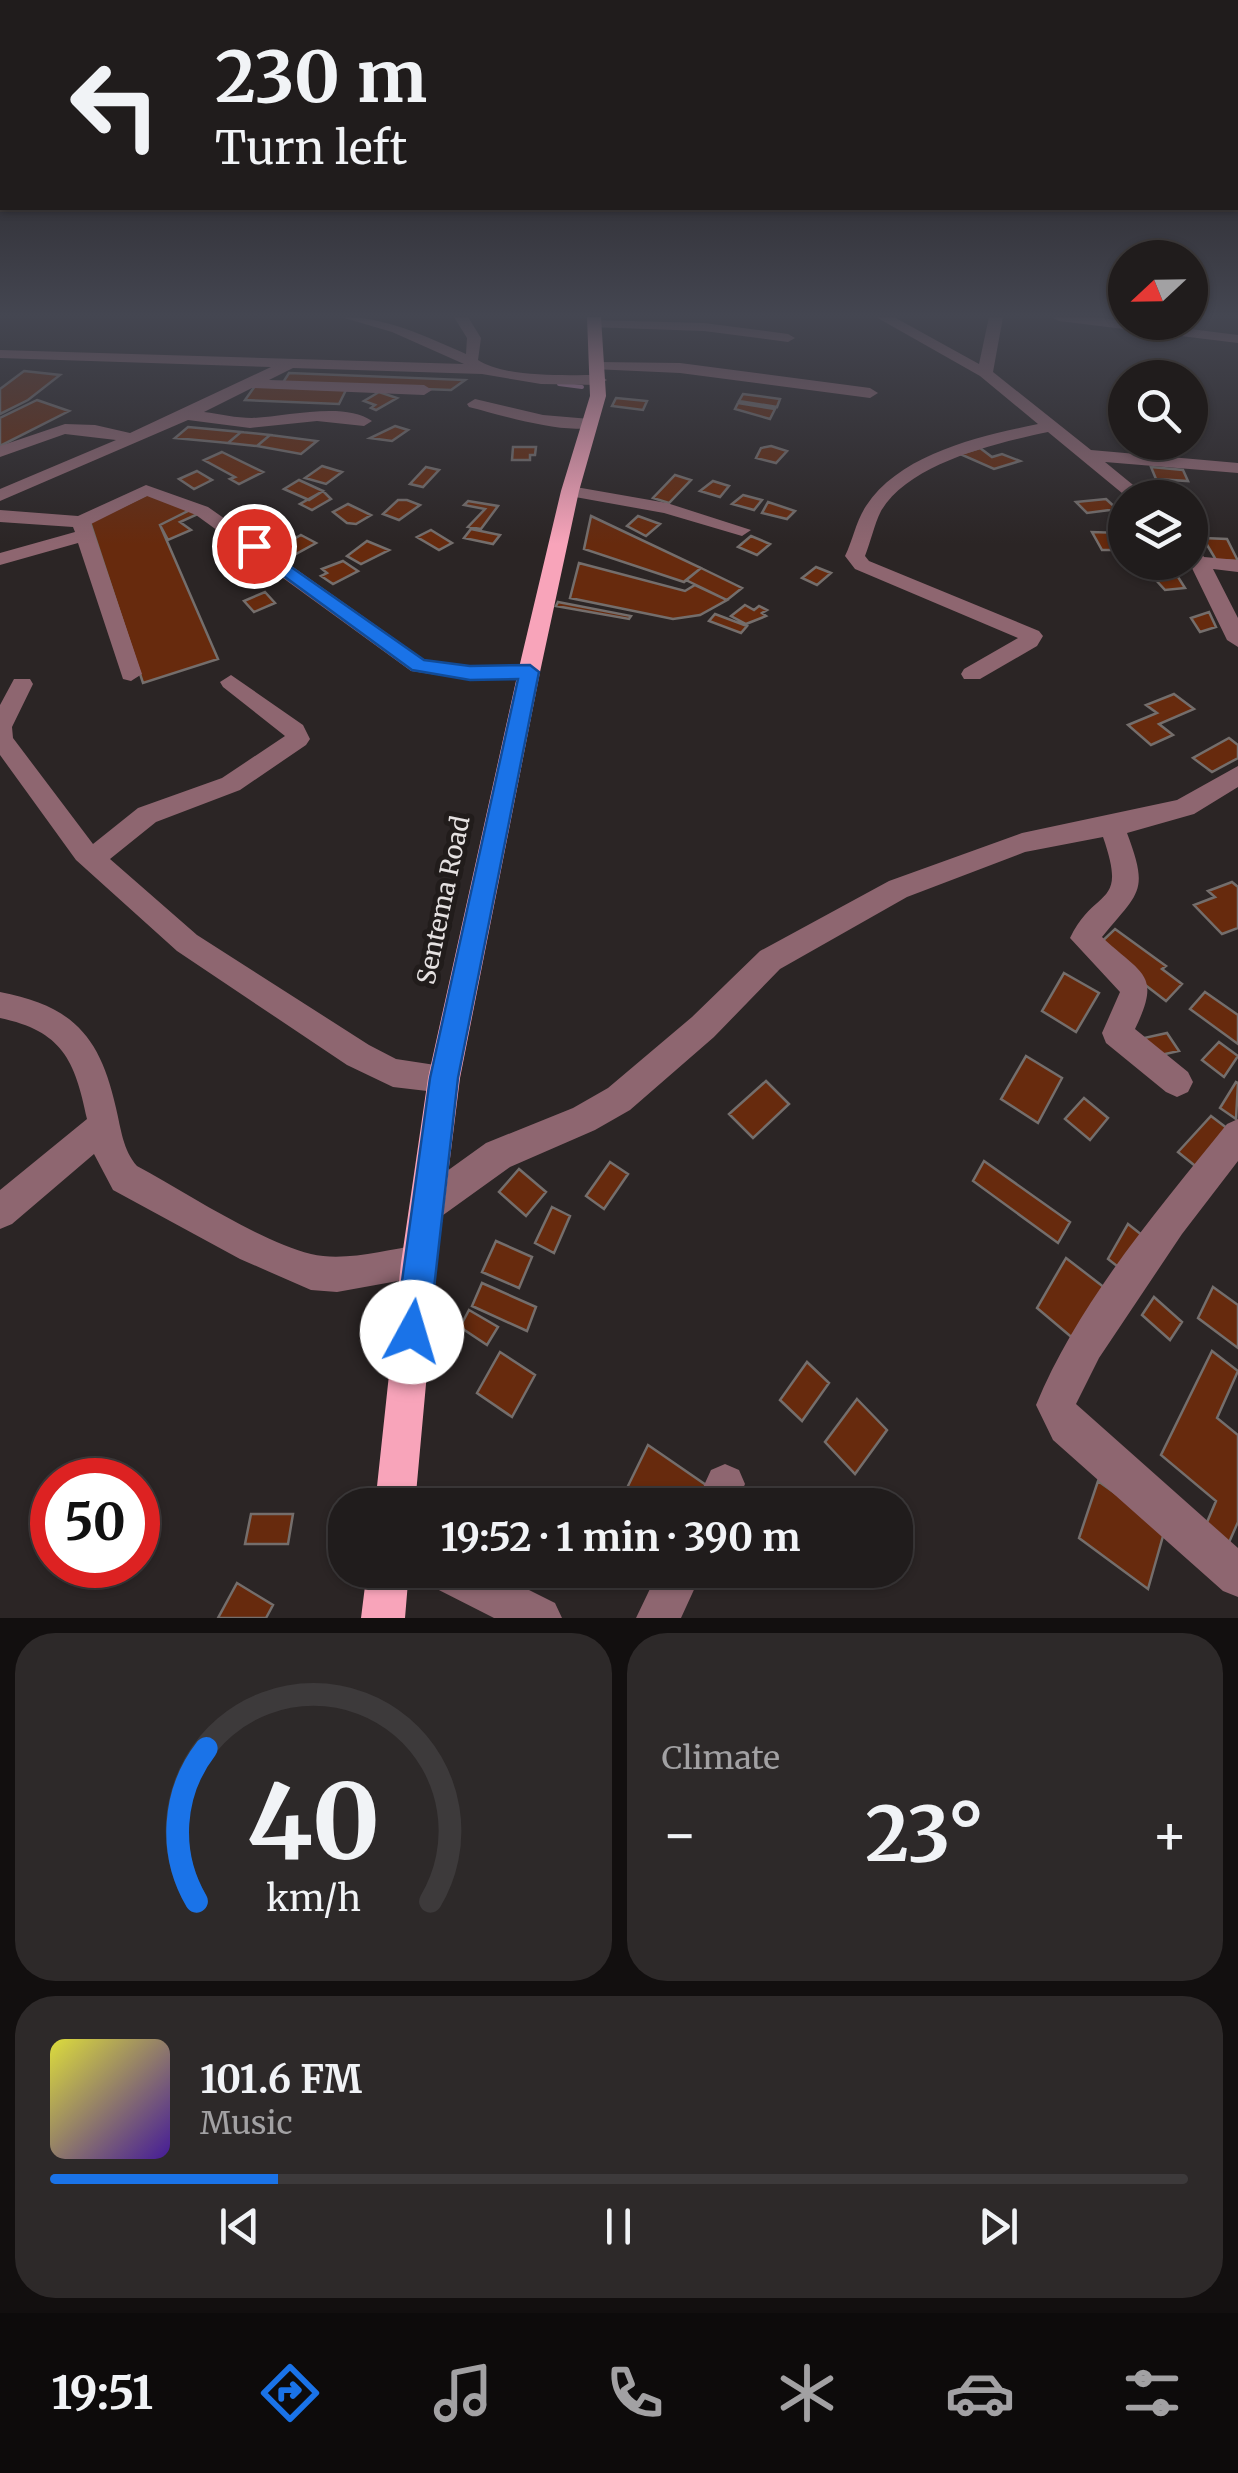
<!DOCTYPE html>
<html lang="en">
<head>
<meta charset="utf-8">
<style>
  body { margin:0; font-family:Merriweather,serif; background:#2d2929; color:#f1f3f6; height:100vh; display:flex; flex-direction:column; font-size:38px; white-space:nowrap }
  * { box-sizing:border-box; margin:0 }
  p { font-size:32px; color:#a2a1a3 }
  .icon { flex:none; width:55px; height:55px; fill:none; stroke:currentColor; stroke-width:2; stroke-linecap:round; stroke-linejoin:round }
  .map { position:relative; height:1618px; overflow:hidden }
  .sheet { display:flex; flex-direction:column; gap:15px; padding:15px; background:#120f0f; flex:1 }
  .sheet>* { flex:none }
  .banner { position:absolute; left:0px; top:0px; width:1240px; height:210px; box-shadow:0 2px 8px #0004,0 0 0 2px #3d3a3b; background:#201c1c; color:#f1f3f6; overflow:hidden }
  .needle { width:65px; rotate:248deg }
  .controls { position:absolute; left:1108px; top:240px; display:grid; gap:20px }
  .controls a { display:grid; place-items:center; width:100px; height:100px; border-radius:50%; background:#201c1c; box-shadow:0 2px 8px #0004,0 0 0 2px #3d3a3b; font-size:50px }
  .speed { position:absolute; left:30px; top:1458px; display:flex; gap:20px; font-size:50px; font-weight:700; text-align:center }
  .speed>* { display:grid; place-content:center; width:130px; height:130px; border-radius:50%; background:#201c1c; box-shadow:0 2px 8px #0004,0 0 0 2px #3d3a3b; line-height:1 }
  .speed .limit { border:15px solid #d22; background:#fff; color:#111 }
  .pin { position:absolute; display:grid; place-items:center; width:85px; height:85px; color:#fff; margin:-42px; border:5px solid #fff; border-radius:50%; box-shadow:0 2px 10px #0007 }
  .me { position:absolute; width:110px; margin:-55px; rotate:6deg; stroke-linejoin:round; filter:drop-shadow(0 0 8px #0008) }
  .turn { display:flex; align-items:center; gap:35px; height:210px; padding:0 50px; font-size:45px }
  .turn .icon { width:130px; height:130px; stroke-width:2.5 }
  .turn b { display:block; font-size:70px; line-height:85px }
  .big { font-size:75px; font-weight:700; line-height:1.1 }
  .sheet .tile { flex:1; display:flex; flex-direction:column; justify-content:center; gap:15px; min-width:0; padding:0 35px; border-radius:40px; background:#2d2929 }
  .sheet .dial { align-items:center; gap:0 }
  .dial svg { height:260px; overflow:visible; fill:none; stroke:#3d3a3b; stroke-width:7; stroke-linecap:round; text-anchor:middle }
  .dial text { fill:#f1f3f6; stroke:none }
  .song { display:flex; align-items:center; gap:30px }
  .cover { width:120px; height:120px; border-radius:15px; background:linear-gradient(135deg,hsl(60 70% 55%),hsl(260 70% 35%)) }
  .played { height:10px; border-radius:5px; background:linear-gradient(90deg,#1a73e8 20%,#3d3a3b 20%) }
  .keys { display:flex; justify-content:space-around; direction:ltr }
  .heat { display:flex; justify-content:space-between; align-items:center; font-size:55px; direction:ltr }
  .sheet .tiles { flex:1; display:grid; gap:15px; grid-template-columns:1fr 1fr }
  .tile:last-child { grid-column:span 2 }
  .trip { position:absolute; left:328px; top:1488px; width:585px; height:100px; border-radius:40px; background:#201c1c; box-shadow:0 2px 8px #0004,0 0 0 2px #3d3a3b; font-weight:700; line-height:100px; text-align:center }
  .tabs { display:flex; height:160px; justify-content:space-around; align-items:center; background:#0d0b0b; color:#a2a1a3 }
  .tabs .icon { width:70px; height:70px }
  .tabs .active { color:#1a73e8 }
  .tabs b { font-size:45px; color:#f1f3f6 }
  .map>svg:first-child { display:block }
</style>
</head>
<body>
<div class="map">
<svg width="1238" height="1618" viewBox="0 0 1238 1618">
  <rect width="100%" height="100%" fill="#2b2525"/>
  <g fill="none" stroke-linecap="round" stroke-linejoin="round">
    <path stroke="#b67fa2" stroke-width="4" d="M 559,384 L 582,387"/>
  </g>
  <path fill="#672a0d" stroke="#746e6c" stroke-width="2.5" d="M 24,371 L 60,375 L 28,400 L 0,414 L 0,389 Z
    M 289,373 L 465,380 L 451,390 L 282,384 Z
    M 255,386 L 346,390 L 339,404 L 245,400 Z
    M 379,392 L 397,398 L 376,410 L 371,408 L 375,405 L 364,401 Z
    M 743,394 L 780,399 L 777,407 L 739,401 Z
    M 616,398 L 647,401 L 643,410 L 612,406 Z
    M 37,400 L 69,411 L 0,446 L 0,418 Z
    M 738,403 L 775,409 L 770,419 L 735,409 Z
    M 395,426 L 408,430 L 392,441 L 370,438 Z
    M 188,427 L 241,432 L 228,443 L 175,438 Z
    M 241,432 L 270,435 L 257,446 L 228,443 Z
    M 270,435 L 317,441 L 301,454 L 257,446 Z
    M 771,446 L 787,451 L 776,463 L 756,458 L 761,448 Z
    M 513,447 L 536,447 L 535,455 L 530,455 L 530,460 L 512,460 Z
    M 980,448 L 992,457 L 1002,454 L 1020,461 L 994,469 L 960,454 Z
    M 222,452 L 263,472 L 239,484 L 230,479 L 235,477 L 204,460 Z
    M 322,466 L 342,472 L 326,484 L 305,478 Z
    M 426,467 L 439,470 L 423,487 L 410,484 Z
    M 1151,467 L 1183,470 L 1188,481 L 1156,479 Z
    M 197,471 L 212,480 L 194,489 L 179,479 Z
    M 675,475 L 691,480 L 669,503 L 653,498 Z
    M 299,480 L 323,491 L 309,500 L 284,489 Z
    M 713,481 L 729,486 L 720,497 L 700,491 Z
    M 323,491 L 331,499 L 312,510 L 300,504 Z
    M 148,494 L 192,509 L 160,525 L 218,659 L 143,683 L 90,522 Z
    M 743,495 L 762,500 L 754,510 L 732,504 Z
    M 1106,499 L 1117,509 L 1087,513 L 1076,502 Z
    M 398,500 L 407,500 L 420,505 L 399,520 L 383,514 Z
    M 468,501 L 498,506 L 481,529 L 468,527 L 485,509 L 464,505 Z
    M 768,502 L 795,511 L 787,519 L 762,513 Z
    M 348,504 L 371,515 L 356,524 L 347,523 L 333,512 Z
    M 192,509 L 198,514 L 180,522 L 191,530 L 168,540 L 160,525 Z
    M 591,516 L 701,568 L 684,582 L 584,549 Z
    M 638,516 L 660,524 L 646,536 L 627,526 Z
    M 275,526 L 294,536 L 277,546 L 263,542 L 267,540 L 258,536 Z
    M 471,529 L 500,535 L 493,544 L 464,538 Z
    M 1118,529 L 1125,529 L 1125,550 L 1102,550 L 1092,532 L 1121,533 Z
    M 431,530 L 452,543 L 439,550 L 417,537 Z
    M 301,535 L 316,543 L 294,555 L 280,547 Z
    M 751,536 L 770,544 L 757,555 L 738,547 Z
    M 1203,538 L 1227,539 L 1238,561 L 1216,560 Z
    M 367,541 L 389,550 L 361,564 L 347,556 Z
    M 343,561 L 358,571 L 333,584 L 321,576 L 327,573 L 322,569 Z
    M 579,563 L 685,591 L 695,585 L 727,600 L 700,615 L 673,619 L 570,598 Z
    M 1162,566 L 1173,569 L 1185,588 L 1165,590 L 1145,568 Z
    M 816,567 L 831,573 L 817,585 L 802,578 Z
    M 701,568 L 742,588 L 727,600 L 686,580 Z
    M 265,592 L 275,603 L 254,612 L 244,601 Z
    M 558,602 L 631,616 L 629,619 L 556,606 Z
    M 745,605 L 754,610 L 759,606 L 767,610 L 762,613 L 766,616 L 746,624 L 731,616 Z
    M 1209,612 L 1216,627 L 1200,632 L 1191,618 Z
    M 715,614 L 747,626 L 741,633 L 709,621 Z
    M 1174,694 L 1194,709 L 1159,724 L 1173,735 L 1151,745 L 1128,725 L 1157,713 L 1146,705 Z
    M 1229,738 L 1238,745 L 1238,758 L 1212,772 L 1193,758 Z
    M 1232,882 L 1238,887 L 1238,928 L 1222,934 L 1194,905 L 1215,897 L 1208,891 Z
    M 1115,929 L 1166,966 L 1162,969 L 1182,984 L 1166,1001 L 1096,947 Z
    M 1064,973 L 1099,993 L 1076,1032 L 1042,1011 Z
    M 1205,992 L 1238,1015 L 1238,1044 L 1190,1009 Z
    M 1167,1033 L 1179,1051 L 1156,1056 L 1144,1038 Z
    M 1219,1042 L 1238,1056 L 1224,1077 L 1202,1060 Z
    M 1026,1056 L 1062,1078 L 1038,1123 L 1001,1099 Z
    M 766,1081 L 789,1104 L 753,1138 L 729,1114 Z
    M 1236,1082 L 1238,1083 L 1236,1119 L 1220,1108 Z
    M 1084,1098 L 1108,1118 L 1090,1140 L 1065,1119 Z
    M 1211,1116 L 1232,1132 L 1199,1169 L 1178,1152 Z
    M 984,1161 L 1070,1222 L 1058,1243 L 973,1181 Z
    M 610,1162 L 628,1174 L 604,1209 L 586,1196 Z
    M 519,1169 L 546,1192 L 526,1216 L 499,1192 Z
    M 552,1207 L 570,1216 L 554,1253 L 535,1243 Z
    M 1128,1224 L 1147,1239 L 1126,1273 L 1108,1259 Z
    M 496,1241 L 532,1257 L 519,1288 L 482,1272 Z
    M 1066,1258 L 1105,1288 L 1075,1340 L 1037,1308 Z
    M 482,1283 L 536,1307 L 527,1331 L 472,1306 Z
    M 1213,1287 L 1238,1305 L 1238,1348 L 1198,1318 Z
    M 1154,1297 L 1182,1322 L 1170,1340 L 1142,1315 Z
    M 469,1310 L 498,1327 L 487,1345 L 460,1327 Z
    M 1212,1351 L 1238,1371 L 1217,1418 L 1238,1435 L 1238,1522 L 1227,1547 L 1205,1527 L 1216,1501 L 1161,1455 Z
    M 500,1352 L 535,1375 L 512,1417 L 477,1393 Z
    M 807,1362 L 829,1383 L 802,1421 L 780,1400 Z
    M 857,1399 L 887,1430 L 855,1474 L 825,1442 Z
    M 648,1445 L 706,1485 L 697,1505 L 647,1505 L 626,1490 Z
    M 1098,1481 L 1165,1529 L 1148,1589 L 1079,1538 Z
    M 251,1514 L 293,1514 L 288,1544 L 245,1544 Z
    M 237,1583 L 273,1605 L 266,1618 L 218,1618 Z"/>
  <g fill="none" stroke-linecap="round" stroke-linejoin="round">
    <path fill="#8e6670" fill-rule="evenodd" d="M 341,317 C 387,317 425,336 466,354 L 467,338 L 454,317 L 468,317 L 481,338 L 478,360 C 506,378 565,375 599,375 L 607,380 L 599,385 L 541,384 L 482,374 L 293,368 L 269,380 L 424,385 L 432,390 L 424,395 L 252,388 L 204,412 C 220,414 236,418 252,418 C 285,417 344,401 372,421 L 364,426 L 317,421 L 250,428 L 188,420 L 0,501 L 0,489 L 116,440 L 65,434 L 0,457 L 0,446 L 65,424 L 95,425 L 130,433 L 271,367 L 0,358 L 0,350 L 464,364 L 392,332 Z
      M 876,317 L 894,317 L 979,364 L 989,317 L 1003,317 L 993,372 L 1091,450 L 1238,463 L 1238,473 L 1105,462 L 1149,498 L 1128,498 L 1048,432 C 997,443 909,463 881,511 C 874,525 871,541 865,556 L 869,561 L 1039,631 L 1043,636 L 1037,646 L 980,679 L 964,679 L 961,674 L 964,669 L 1018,638 L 855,569 L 845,556 C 853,540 856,521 866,506 C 901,453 981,436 1038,424 L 980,376 Z
      M 1052,317 L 1094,317 L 1238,335 L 1238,343 L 1059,321 Z
      M 595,320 L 704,323 L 788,334 L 795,338 L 788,342 L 704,331 L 590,327 L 588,324 Z
      M 598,362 L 680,363 L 870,388 L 878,393 L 870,398 L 680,373 L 593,369 L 593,363 Z
      M 475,399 L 543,415 L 590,419 L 598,424 C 576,439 497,414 469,407 L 467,404 Z
      M 146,485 L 208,507 L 425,660 L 470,666 L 529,665 L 540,672 L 529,679 L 470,680 L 411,671 L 196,515 L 147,496 L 91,524 L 142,674 L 131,681 L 123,679 L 78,543 L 0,565 L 0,553 L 75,532 L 73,527 L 0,522 L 0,510 L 78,516 Z
      M 570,486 L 667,503 L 751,530 L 742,536 L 664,513 L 564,495 L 564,487 Z
      M 1190,544 L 1197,546 L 1204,557 L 1238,560 L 1238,572 L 1213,569 L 1238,618 L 1238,647 L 1227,640 L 1189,562 Z
      M 231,675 L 303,725 L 310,739 L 306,745 L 240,790 L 156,822 L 110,859 L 197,935 L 369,1045 L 396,1059 L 455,1068 L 460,1078 L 455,1088 L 444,1093 L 393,1087 L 347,1065 L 177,951 L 76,860 L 0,755 L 0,705 L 14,679 L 30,679 L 33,684 L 12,727 L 13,738 L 93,844 L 138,808 L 222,778 L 285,736 L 223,687 L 220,682 Z
      M 1238,766 L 1238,787 L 1194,814 L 1127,833 C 1149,892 1140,891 1102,937 C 1142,975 1162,973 1135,1029 L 1188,1072 L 1193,1082 L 1188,1092 L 1177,1097 L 1166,1092 L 1106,1043 L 1102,1033 L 1120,992 L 1070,938 C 1096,885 1128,909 1103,837 L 1025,852 L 907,897 L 780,969 L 714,1037 L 630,1110 L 595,1130 L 510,1167 L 439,1218 L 427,1223 L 415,1218 L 410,1206 L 415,1194 L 486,1143 L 573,1108 L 608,1088 L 692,1017 L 760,951 L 889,881 L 1022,833 L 1177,800 Z
      M 0,992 C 73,1006 100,1036 116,1108 C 121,1129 123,1150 137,1166 C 187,1193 257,1240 311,1254 C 344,1262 386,1250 419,1245 L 431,1251 L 437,1263 L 431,1275 L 337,1292 L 311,1290 L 240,1259 L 113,1190 L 94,1154 L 12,1224 L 0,1229 L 0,1190 L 87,1119 C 75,1060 62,1031 0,1018 Z
      M 1238,1119 L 1238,1161 L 1182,1234 L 1099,1358 L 1076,1404 L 1238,1548 L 1238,1597 L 1223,1591 L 1053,1440 L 1036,1405 C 1079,1301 1157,1211 1227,1124 Z
      M 725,1464 L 739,1470 L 745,1484 L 736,1505 L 695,1505 L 711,1470 Z
      M 423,1570 L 489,1570 L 555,1603 L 562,1618 L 494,1618 L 429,1585 Z
      M 659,1570 L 703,1570 L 681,1618 L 636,1618 Z"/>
    <path fill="#f8a4ba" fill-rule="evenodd" d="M 587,317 L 601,317 L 606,396 L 579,491 L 540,672 L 460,1078 L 437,1263 L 415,1505 L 375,1505 L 401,1263 L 428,1078 L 518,672 L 561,491 L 590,396 Z
      M 367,1570 L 409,1570 L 405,1618 L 361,1618 Z"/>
  </g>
  <linearGradient id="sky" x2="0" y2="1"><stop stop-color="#181414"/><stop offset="0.58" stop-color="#444651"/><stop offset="1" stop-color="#444651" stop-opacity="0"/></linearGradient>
  <rect width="1238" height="544" fill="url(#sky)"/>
  <path fill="#1a73e8" stroke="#114b97" stroke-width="2.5" d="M 254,541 L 424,660 L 470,666 L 530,665 L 539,672 L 458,1078 L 429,1332 L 424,1344 L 412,1349 L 400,1344 L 395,1332 L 430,1078 L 518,679 L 470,680 L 412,670 L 248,550 L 248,543 Z"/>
  <g text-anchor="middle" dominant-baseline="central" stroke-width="10" stroke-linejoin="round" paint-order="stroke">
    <g font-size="25" fill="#e6e2e2" stroke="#211c1b">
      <text transform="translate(443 900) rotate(-78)">Sentema Road</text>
    </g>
  </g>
</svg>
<div class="controls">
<a><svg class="needle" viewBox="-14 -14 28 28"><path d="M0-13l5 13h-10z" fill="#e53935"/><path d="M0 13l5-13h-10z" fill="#a2a1a3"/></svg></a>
<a><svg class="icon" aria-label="search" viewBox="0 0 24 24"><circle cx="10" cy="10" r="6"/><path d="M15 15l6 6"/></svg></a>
<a><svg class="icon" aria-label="layers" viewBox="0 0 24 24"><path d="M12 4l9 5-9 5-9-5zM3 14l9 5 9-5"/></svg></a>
</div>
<div class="speed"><div class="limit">50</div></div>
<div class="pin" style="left:254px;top:546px;background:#d93025"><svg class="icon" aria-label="arrive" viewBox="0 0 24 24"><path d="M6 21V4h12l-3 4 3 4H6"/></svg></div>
<svg class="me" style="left:412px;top:1332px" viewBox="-20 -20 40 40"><circle r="19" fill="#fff"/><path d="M0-13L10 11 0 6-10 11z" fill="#1a73e8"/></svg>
<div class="trip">19:52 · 1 min · 390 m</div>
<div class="banner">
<div class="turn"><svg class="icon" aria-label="left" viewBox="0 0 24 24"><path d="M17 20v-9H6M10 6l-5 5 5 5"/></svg><div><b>230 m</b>Turn left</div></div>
</div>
</div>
<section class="sheet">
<div class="tiles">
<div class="tile dial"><svg viewBox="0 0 100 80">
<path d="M14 69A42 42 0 1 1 86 69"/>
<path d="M14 69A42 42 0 0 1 17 22" stroke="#1a73e8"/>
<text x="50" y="56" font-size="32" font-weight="700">40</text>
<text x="50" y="72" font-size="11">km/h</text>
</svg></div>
<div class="tile"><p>Climate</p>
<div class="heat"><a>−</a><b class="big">23°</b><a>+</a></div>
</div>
<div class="tile">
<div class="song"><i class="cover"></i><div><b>101.6 FM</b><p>Music</p></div></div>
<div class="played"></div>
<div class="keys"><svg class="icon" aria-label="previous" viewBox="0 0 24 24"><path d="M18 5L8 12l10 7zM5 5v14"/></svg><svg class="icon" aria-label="pause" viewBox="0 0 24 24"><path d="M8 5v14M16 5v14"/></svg><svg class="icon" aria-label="next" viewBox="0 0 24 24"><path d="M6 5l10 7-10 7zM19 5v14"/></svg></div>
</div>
</div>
</section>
<nav class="tabs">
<b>19:51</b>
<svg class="icon active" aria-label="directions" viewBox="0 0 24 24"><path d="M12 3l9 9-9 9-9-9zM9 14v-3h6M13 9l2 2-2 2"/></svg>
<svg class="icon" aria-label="music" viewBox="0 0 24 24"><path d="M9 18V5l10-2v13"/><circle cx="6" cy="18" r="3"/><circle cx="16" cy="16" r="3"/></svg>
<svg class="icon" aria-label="phone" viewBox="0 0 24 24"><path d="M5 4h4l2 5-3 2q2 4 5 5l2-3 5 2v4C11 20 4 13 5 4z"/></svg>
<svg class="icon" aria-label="climate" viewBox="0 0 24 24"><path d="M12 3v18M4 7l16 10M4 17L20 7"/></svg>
<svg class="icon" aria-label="car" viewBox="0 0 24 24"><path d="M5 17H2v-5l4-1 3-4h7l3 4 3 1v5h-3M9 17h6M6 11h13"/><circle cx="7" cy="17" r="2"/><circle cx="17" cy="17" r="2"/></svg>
<svg class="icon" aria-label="filters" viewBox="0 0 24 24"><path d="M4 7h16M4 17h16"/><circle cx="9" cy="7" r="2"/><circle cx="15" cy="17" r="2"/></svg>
</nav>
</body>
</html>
